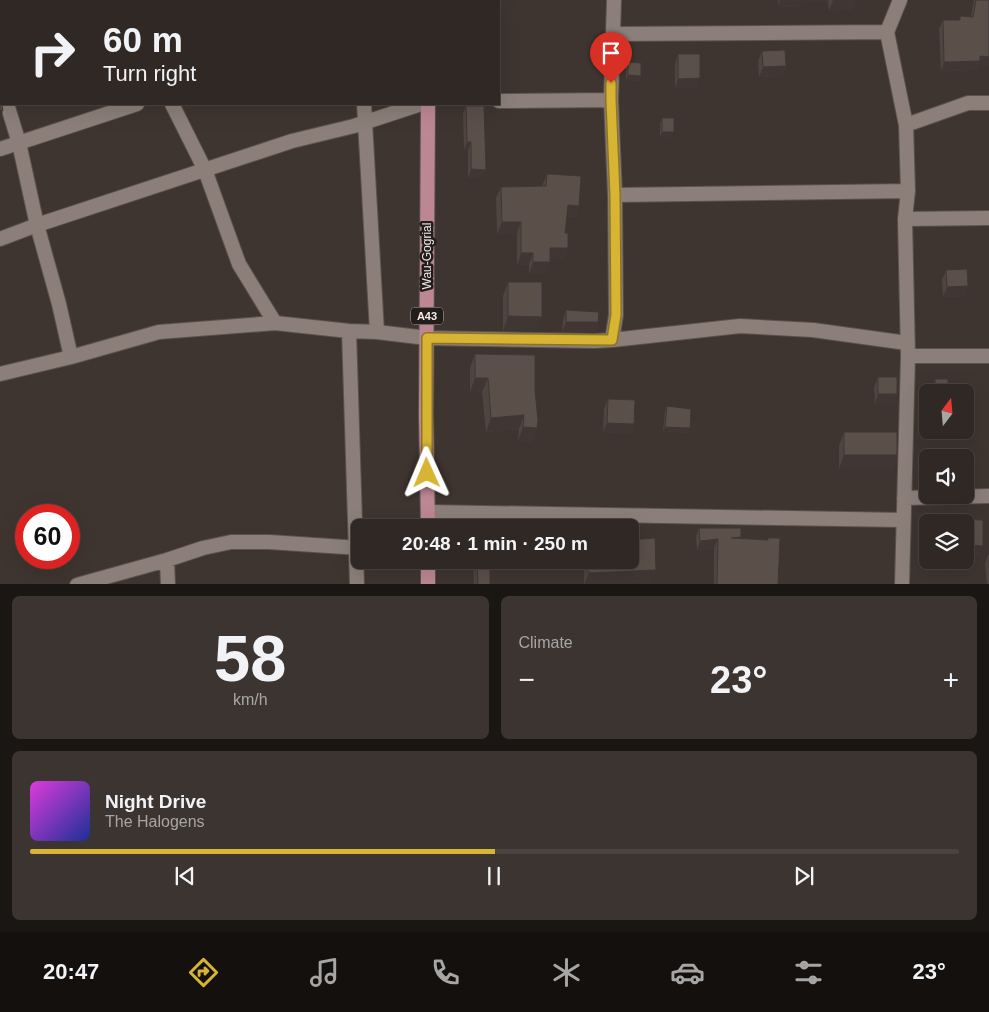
<!DOCTYPE html>
<html lang="en">
<head>
<meta charset="utf-8">
<style>
  body { margin:0; font-family:Arial,sans-serif; background:#3b3431; color:#f1f3f6; height:100vh; display:flex; flex-direction:column; font-size:19px; white-space:nowrap }
  * { box-sizing:border-box; margin:0 }
  p { font-size:16px; color:#a7a6a6 }
  .icon { flex:none; width:28px; height:28px; fill:none; stroke:currentColor; stroke-width:2; stroke-linecap:round; stroke-linejoin:round }
  .map { position:relative; height:584px; overflow:hidden }
  .details { display:flex; flex-direction:column; gap:12px; padding:12px; background:#1a1614; flex:1 }
  .details>* { flex:none }
  .top-card { position:absolute; left:0px; top:0px; width:500px; height:105px; box-shadow:0 5px 20px #0002,0 0 0 1px #4a4441; background:#2f2824; color:#f1f3f6; overflow:hidden }
  .needle { width:32px; rotate:16deg }
  .buttons { position:absolute; left:919px; top:384px; display:grid; gap:10px }
  .buttons a { display:grid; place-items:center; width:55px; height:55px; border-radius:8px; background:#2f2824; box-shadow:0 5px 20px #0002,0 0 0 1px #4a4441; font-size:25px }
  .speed { position:absolute; left:15px; top:504px; display:flex; gap:10px; font-size:25px; font-weight:700; text-align:center }
  .speed>* { display:grid; place-content:center; width:65px; height:65px; border-radius:50%; background:#2f2824; box-shadow:0 5px 20px #0002,0 0 0 1px #4a4441; line-height:1 }
  .speed .limit { border:8px solid #d22; background:#fff; color:#111 }
  .pin { position:absolute; display:grid; place-items:center; width:42px; height:42px; color:#fff; margin:-51px -21px; border-radius:50% 50% 50% 0; rotate:-45deg; box-shadow:0 0 5px #0007 }
  .pin .icon { rotate:45deg }
  .me { position:absolute; width:55px; margin:-28px; rotate:359deg; stroke-linejoin:round; filter:drop-shadow(0 0 4px #0008) }
  .turn { display:flex; align-items:center; gap:18px; height:105px; padding:0 20px; font-size:22px }
  .turn .icon { width:65px; height:65px; stroke-width:2.5 }
  .turn b { display:block; font-size:35px; line-height:42px }
  .big { font-size:38px; font-weight:600; line-height:1.1 }
  .details .card { flex:1; display:flex; flex-direction:column; justify-content:center; gap:8px; min-width:0; padding:0 18px; border-radius:8px; background:#3b3431 }
  .details .dial { align-items:center; gap:0 }
  .dial b { font-size:65px; line-height:1 }
  .song { display:flex; align-items:center; gap:15px }
  .cover { width:60px; height:60px; border-radius:8px; background:linear-gradient(135deg,hsl(300 70% 55%),hsl(230 70% 35%)) }
  .played { height:5px; border-radius:2px; background:linear-gradient(90deg,#d7b434 50%,#4a4441 50%) }
  .keys { display:flex; justify-content:space-around; direction:ltr }
  .heat { display:flex; justify-content:space-between; align-items:center; font-size:28px; direction:ltr }
  .details .tiles { flex:1; display:grid; gap:12px; grid-template-columns:1fr 1fr }
  .card:last-child { grid-column:span 2 }
  .trip { position:absolute; left:351px; top:519px; width:288px; height:50px; border-radius:8px; background:#2f2824; box-shadow:0 5px 20px #0002,0 0 0 1px #4a4441; font-weight:600; line-height:50px; text-align:center }
  .tab-bar { display:flex; height:80px; justify-content:space-around; align-items:center; background:#13100e; color:#a7a6a6 }
  .tab-bar .icon { width:35px; height:35px }
  .tab-bar .active { color:#d7b434 }
  .tab-bar b { font-size:22px; color:#f1f3f6 }
  .map>svg:first-child { display:block }
</style>
</head>
<body>
<div class="map">
<svg width="989" height="585" viewBox="0 0 989 585">
  <rect width="100%" height="100%" fill="#3f3530"/>
  <g fill="none" stroke-linecap="round" stroke-linejoin="round">
    <g stroke="#5b524e" stroke-width="16">
      <path id="minor" d="M 111,0 L 112,1
        M 355,0 L 355,1
        M 900,0 L 887,32 L 906,125 L 908,191 L 905,219
        M 613,34 L 887,32
        M 0,42 L 1,41
        M 0,83 L 1,87
        M 499,101 L 611,100
        M 7,104 L 19,143 L 37,225 L 59,304 L 71,357
        M 172,104 L 205,170 L 239,264 L 275,323
        M 364,104 L 377,332
        M 906,125 L 968,103 L 989,103
        M 0,149 L 137,104
        M 615,195 L 908,191
        M 0,239 L 37,225 L 292,141 L 354,126 L 421,104
        M 349,331 L 357,585
        M 612,340 L 616,315 L 615,195 L 611,100 L 614,0
        M 908,356 L 989,356
        M 0,374 L 71,357 L 159,332 L 275,323 L 349,331 L 377,332 L 427,338 L 594,341 L 612,340 L 740,326 L 813,330 L 907,343
        M 904,498 L 989,496
        M 428,512 L 903,520
        M 167,560 L 168,585
        M 77,585 L 167,560 L 203,548 L 231,542 L 269,542 L 360,548
        M 902,585 L 908,356 L 905,219 L 989,218"/>
    </g>
    <g stroke="#5b524e" stroke-width="16">
      <path id="primary" d="M 426,0 L 426,1
        M 428,528 L 426,416 L 428,104
        M 428,585 L 428,560"/>
    </g>
    <use href="#minor" stroke="#8c7f7a" stroke-width="14"/>
    <use href="#primary" stroke="#bc8793" stroke-width="14"/>
  </g>
  <path fill="#4e4440" d="M 778,0 L 855,0 L 852,9 L 829,11 L 828,2 L 801,1 L 799,7 L 778,6 Z
    M 974,0 L 989,0 L 979,65 L 977,70 L 941,71 L 939,29 L 943,20 L 959,20 L 960,16 L 971,17 Z
    M 762,51 L 786,66 L 782,76 L 759,77 L 758,61 Z
    M 678,54 L 697,88 L 675,88 L 675,64 Z
    M 628,62 L 641,76 L 639,81 L 626,80 L 626,67 Z
    M 466,106 L 483,178 L 468,178 L 468,150 L 464,150 L 463,114 Z
    M 662,118 L 672,137 L 660,137 L 660,123 Z
    M 547,174 L 579,206 L 575,217 L 567,216 L 565,233 L 568,248 L 564,259 L 550,259 L 546,274 L 529,274 L 529,264 L 517,265 L 517,233 L 497,234 L 496,198 L 501,187 L 542,186 Z
    M 946,270 L 965,296 L 943,297 L 942,280 Z
    M 508,282 L 536,331 L 503,331 L 503,296 Z
    M 566,310 L 598,322 L 595,332 L 562,332 L 563,320 Z
    M 475,354 L 535,391 L 537,428 L 532,442 L 518,441 L 519,429 L 486,432 L 482,392 L 470,392 L 470,368 Z
    M 878,377 L 897,394 L 893,404 L 875,404 L 874,387 Z
    M 935,379 L 948,392 L 934,392 L 934,384 Z
    M 608,399 L 634,424 L 630,434 L 603,432 L 604,409 Z
    M 667,406 L 688,433 L 663,431 L 665,411 Z
    M 844,432 L 897,455 L 892,469 L 839,469 L 839,446 Z
    M 699,528 L 741,539 L 767,540 L 768,538 L 778,585 L 714,585 L 714,548 L 697,550 L 696,537 Z
    M 988,555 L 989,555 L 989,585 L 987,585 L 985,564 Z
    M 473,560 L 490,560 L 490,585 L 474,585 Z
    M 584,560 L 630,560 L 652,582 L 584,585 Z"/>
  <path fill="#403734" d="M 780,0 L 829,0 L 828,2 L 801,1 L 799,7 L 778,6 Z
    M 833,0 L 855,0 L 852,9 L 829,11 Z
    M 980,56 L 989,57 L 989,66 L 979,65 L 977,70 L 941,71 L 944,62 Z
    M 786,66 L 782,76 L 759,77 L 763,67 Z
    M 628,75 L 641,76 L 639,81 L 626,80 Z
    M 700,78 L 697,88 L 675,88 L 678,79 Z
    M 294,104 L 303,104 L 293,106 Z
    M 3,110 L 1,118 L 0,118 L 0,111 Z
    M 662,132 L 674,132 L 672,137 L 660,137 Z
    M 467,142 L 471,142 L 468,150 L 464,150 Z
    M 471,169 L 486,170 L 483,178 L 468,178 Z
    M 568,205 L 579,206 L 575,217 L 564,216 Z
    M 502,222 L 521,222 L 517,233 L 497,234 Z
    M 550,248 L 568,248 L 564,259 L 546,259 Z
    M 521,253 L 533,253 L 529,264 L 517,265 Z
    M 533,262 L 550,262 L 546,274 L 529,274 Z
    M 968,286 L 965,296 L 943,297 L 947,287 Z
    M 508,316 L 542,317 L 536,331 L 503,331 Z
    M 566,322 L 598,322 L 595,332 L 562,332 Z
    M 475,378 L 488,378 L 482,392 L 470,392 Z
    M 878,394 L 897,394 L 893,404 L 875,404 Z
    M 524,415 L 519,429 L 486,432 L 491,418 Z
    M 607,423 L 634,424 L 630,434 L 603,432 Z
    M 523,427 L 537,428 L 532,442 L 518,441 Z
    M 665,427 L 690,428 L 688,433 L 663,431 Z
    M 844,455 L 897,455 L 892,469 L 839,469 Z
    M 718,539 L 714,548 L 697,550 L 700,541 Z
    M 965,545 L 983,546 L 979,556 L 965,555 Z
    M 656,570 L 652,582 L 584,585 L 589,573 Z"/>
  <path fill="#5b4f4a" stroke="#403734" d="M 976,0 L 989,0 L 989,57 L 980,56 L 980,61 L 944,62 L 943,20 L 960,20 L 960,16 L 973,17 Z
    M 785,50 L 786,66 L 763,67 L 762,51 Z
    M 678,54 L 700,54 L 700,78 L 678,79 Z
    M 628,62 L 641,63 L 641,76 L 628,75 Z
    M 0,97 L 3,110 L 0,111 Z
    M 466,106 L 484,106 L 486,170 L 471,169 L 471,142 L 467,142 Z
    M 662,118 L 674,118 L 674,132 L 662,132 Z
    M 547,174 L 581,176 L 579,206 L 568,205 L 565,233 L 568,233 L 568,248 L 550,248 L 550,262 L 533,262 L 533,253 L 521,253 L 521,222 L 502,222 L 501,187 L 546,186 Z
    M 967,269 L 968,286 L 947,287 L 946,270 Z
    M 508,282 L 542,282 L 542,317 L 508,316 Z
    M 566,310 L 599,312 L 598,322 L 566,322 Z
    M 475,354 L 535,355 L 535,391 L 538,420 L 537,428 L 523,427 L 524,415 L 491,418 L 488,378 L 475,378 Z
    M 878,377 L 897,377 L 897,394 L 878,394 Z
    M 935,379 L 948,379 L 948,392 L 936,392 Z
    M 608,399 L 635,400 L 634,424 L 607,423 Z
    M 667,406 L 691,409 L 690,428 L 665,427 Z
    M 844,432 L 897,432 L 897,455 L 844,455 Z
    M 954,519 L 983,520 L 983,546 L 965,545 L 965,522 L 954,522 Z
    M 489,526 L 489,528 L 476,528 L 476,527 Z
    M 557,526 L 573,528 L 557,528 Z
    M 699,528 L 741,528 L 741,537 L 731,538 L 768,540 L 768,538 L 780,538 L 778,585 L 717,585 L 718,539 L 700,541 Z
    M 655,538 L 656,570 L 589,573 L 588,560 L 630,560 L 630,540 Z
    M 477,560 L 490,560 L 490,585 L 478,585 Z"/>
  <g fill="none" stroke-linecap="round" stroke-linejoin="round">
    <g stroke="#8c7522" stroke-width="12">
      <path id="route" d="M 427,473 L 427,338 L 612,340 L 616,315 L 615,195 L 611,100 L 611,83"/>
    </g>
    <use href="#route" stroke="#d7b434" stroke-width="9"/>
  </g>
  <g text-anchor="middle" dominant-baseline="central" stroke-width="5" stroke-linejoin="round" paint-order="stroke">
    <rect fill="#221d1b" stroke="#b4adaa" stroke-width="1" x="411" y="307.5" width="32" height="17" rx="4"/>
    <g font-size="11" font-weight="bold" fill="#f2ebe8">
      <text x="427" y="316">A43</text>
    </g>
    <g font-size="12" fill="#f2ebe8" stroke="#221d1b">
      <text transform="translate(427 256) rotate(-90)">Wau-Gogrial</text>
    </g>
  </g>
</svg>
<div class="buttons">
<a><svg class="needle" viewBox="-14 -14 28 28"><path d="M0-13l5 13h-10z" fill="#e53935"/><path d="M0 13l5-13h-10z" fill="#a7a6a6"/></svg></a>
<a><svg class="icon" aria-label="sound" viewBox="0 0 24 24"><path d="M4 9h4l5-4v14l-5-4H4zM17 9q2 3 0 6"/></svg></a>
<a><svg class="icon" aria-label="layers" viewBox="0 0 24 24"><path d="M12 4l9 5-9 5-9-5zM3 14l9 5 9-5"/></svg></a>
</div>
<div class="speed"><div class="limit">60</div></div>
<div class="pin" style="left:611px;top:83px;background:#d93025"><svg class="icon" aria-label="arrive" viewBox="0 0 24 24"><path d="M6 21V4h12l-3 4 3 4H6"/></svg></div>
<svg class="me" style="left:427px;top:473px" viewBox="-20 -20 40 40"><path d="M0-17L14 15 0 8-14 15z" fill="#d7b434" stroke="#fff" stroke-width="4"/></svg>
<div class="trip">20:48 · 1 min · 250 m</div>
<div class="top-card">
<div class="turn"><svg class="icon" aria-label="right" viewBox="0 0 24 24"><path d="M7 20v-9h11M14 6l5 5-5 5"/></svg><div><b>60 m</b>Turn right</div></div>
</div>
</div>
<section class="details">
<div class="tiles">
<div class="card dial"><b>58</b><p>km/h</p></div>
<div class="card"><p>Climate</p>
<div class="heat"><a>−</a><b class="big">23°</b><a>+</a></div>
</div>
<div class="card">
<div class="song"><i class="cover"></i><div><b>Night Drive</b><p>The Halogens</p></div></div>
<div class="played"></div>
<div class="keys"><svg class="icon" aria-label="previous" viewBox="0 0 24 24"><path d="M18 5L8 12l10 7zM5 5v14"/></svg><svg class="icon" aria-label="pause" viewBox="0 0 24 24"><path d="M8 5v14M16 5v14"/></svg><svg class="icon" aria-label="next" viewBox="0 0 24 24"><path d="M6 5l10 7-10 7zM19 5v14"/></svg></div>
</div>
</div>
</section>
<nav class="tab-bar">
<b>20:47</b>
<svg class="icon active" aria-label="directions" viewBox="0 0 24 24"><path d="M12 3l9 9-9 9-9-9zM9 14v-3h6M13 9l2 2-2 2"/></svg>
<svg class="icon" aria-label="music" viewBox="0 0 24 24"><path d="M9 18V5l10-2v13"/><circle cx="6" cy="18" r="3"/><circle cx="16" cy="16" r="3"/></svg>
<svg class="icon" aria-label="phone" viewBox="0 0 24 24"><path d="M5 4h4l2 5-3 2q2 4 5 5l2-3 5 2v4C11 20 4 13 5 4z"/></svg>
<svg class="icon" aria-label="climate" viewBox="0 0 24 24"><path d="M12 3v18M4 7l16 10M4 17L20 7"/></svg>
<svg class="icon" aria-label="car" viewBox="0 0 24 24"><path d="M5 17H2v-5l4-1 3-4h7l3 4 3 1v5h-3M9 17h6M6 11h13"/><circle cx="7" cy="17" r="2"/><circle cx="17" cy="17" r="2"/></svg>
<svg class="icon" aria-label="filters" viewBox="0 0 24 24"><path d="M4 7h16M4 17h16"/><circle cx="9" cy="7" r="2"/><circle cx="15" cy="17" r="2"/></svg>
<b>23°</b>
</nav>
</body>
</html>
